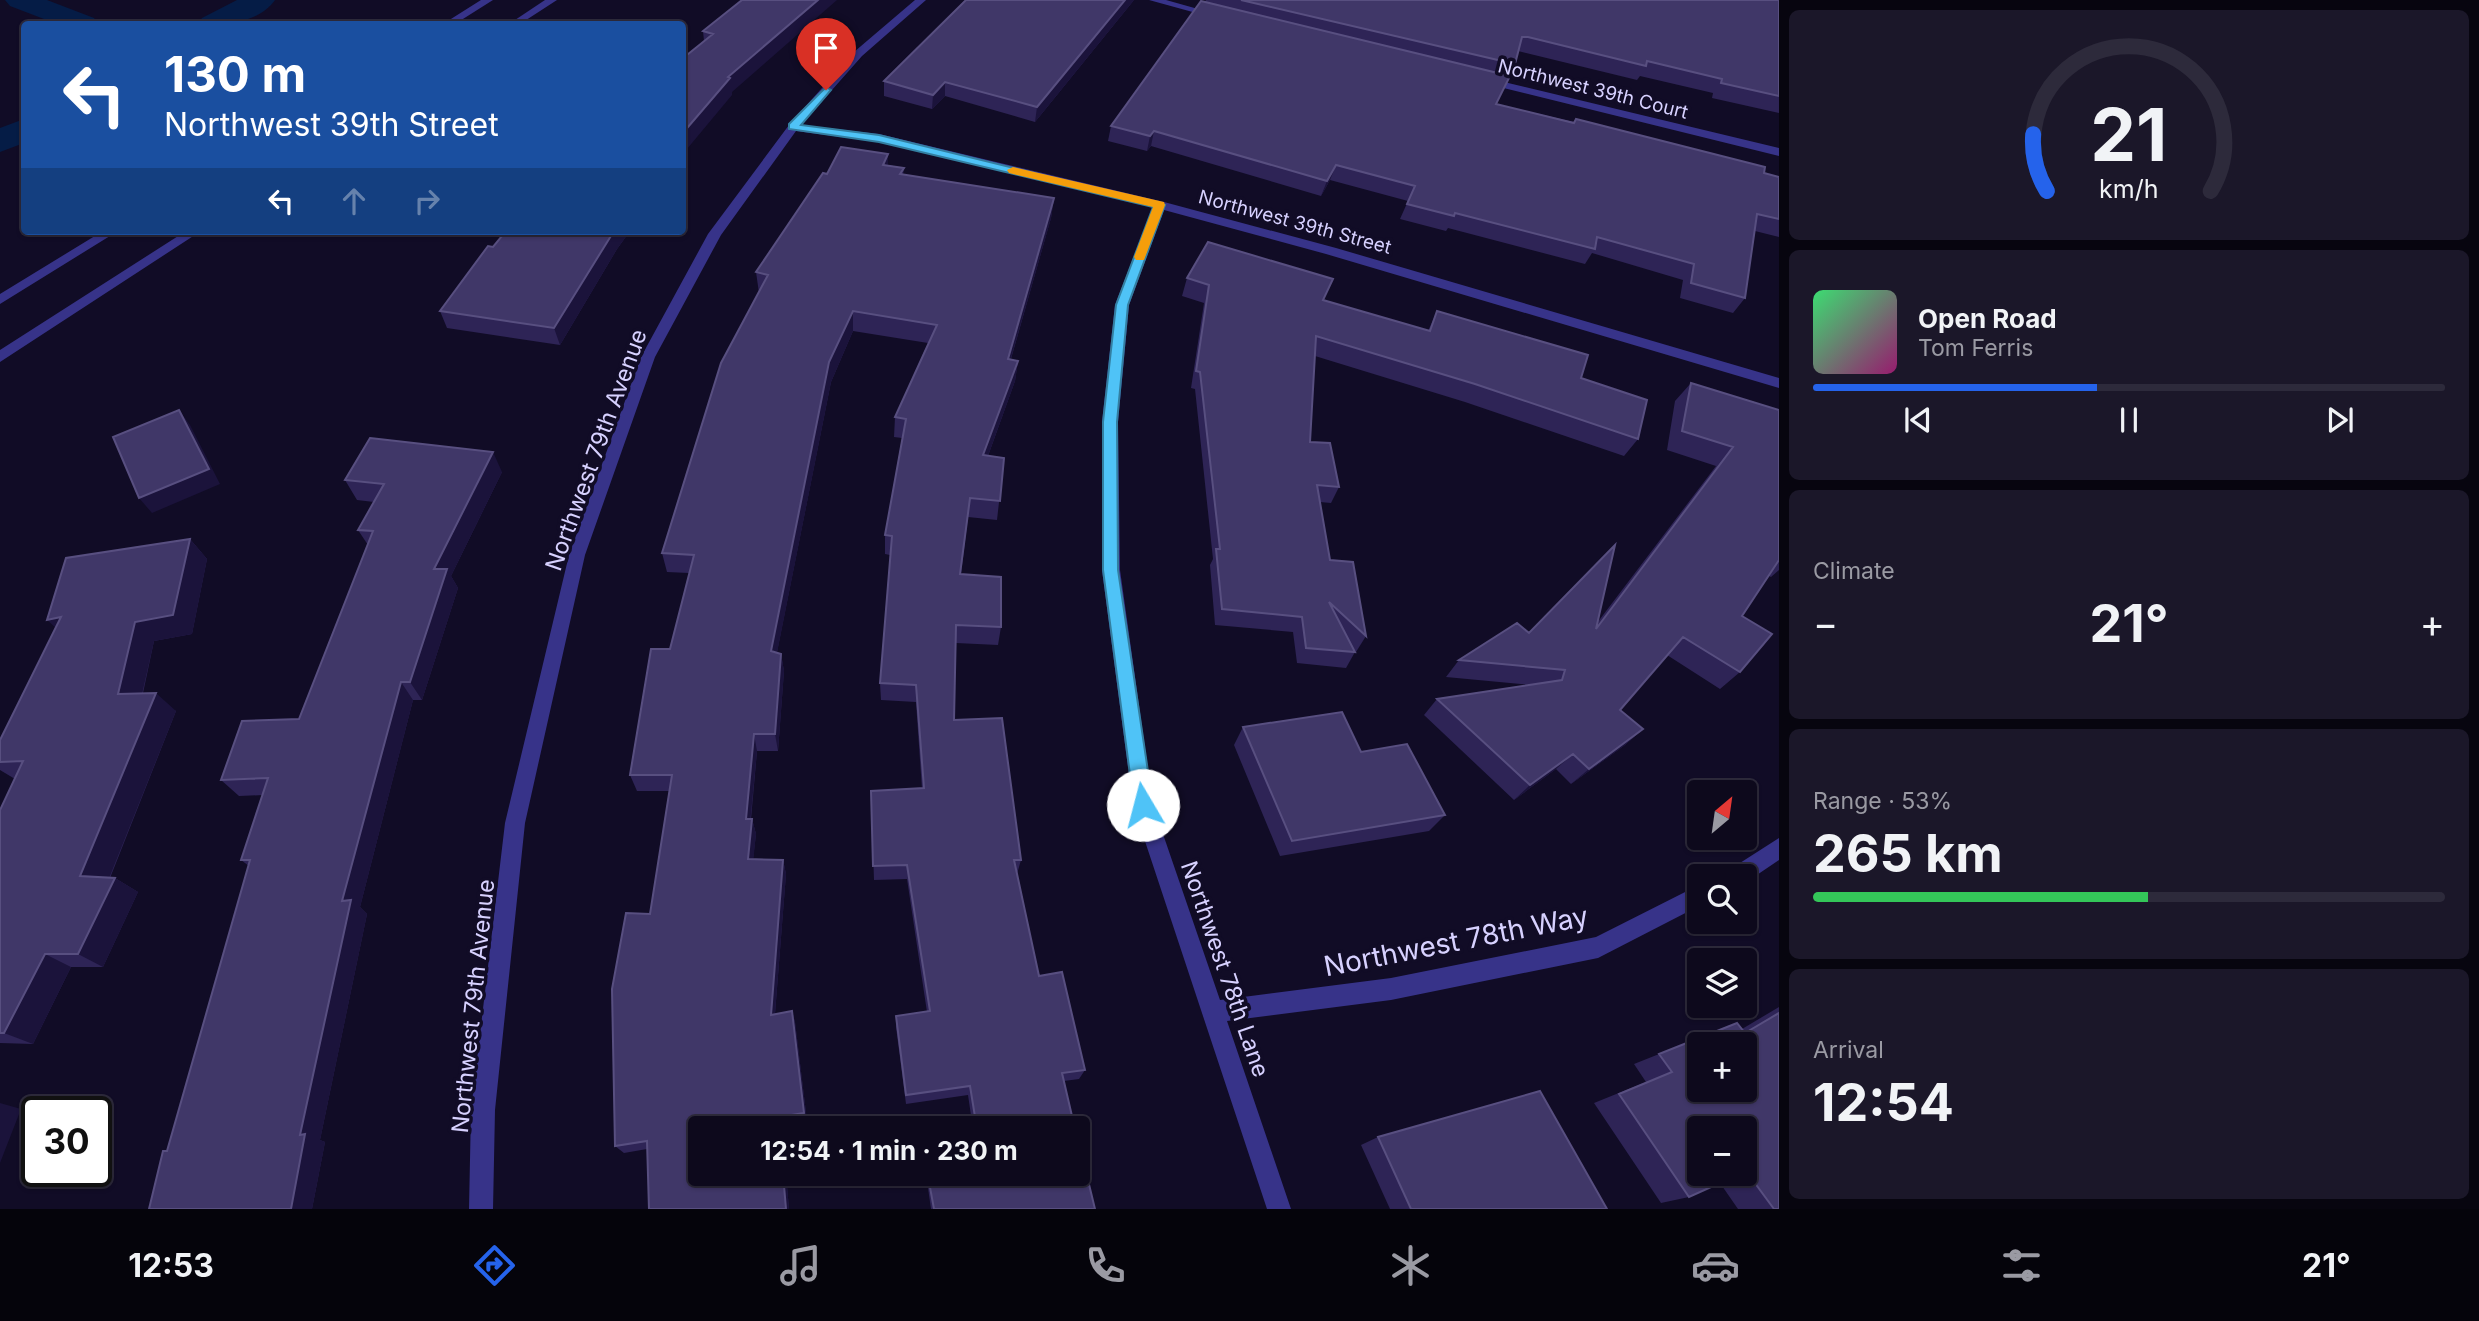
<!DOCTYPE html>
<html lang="en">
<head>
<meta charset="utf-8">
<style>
  body { margin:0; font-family:Inter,sans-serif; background:#1b1729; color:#f1f3f6; height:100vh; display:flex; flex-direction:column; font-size:26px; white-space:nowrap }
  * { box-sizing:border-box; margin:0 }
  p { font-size:23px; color:#9a9aa3 }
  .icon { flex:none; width:38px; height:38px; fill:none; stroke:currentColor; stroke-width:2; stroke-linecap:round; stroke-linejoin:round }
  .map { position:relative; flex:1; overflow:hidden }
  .side { display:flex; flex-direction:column; gap:10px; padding:10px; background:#07050f; width:700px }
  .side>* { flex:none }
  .guide { position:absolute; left:21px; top:21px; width:665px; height:214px; border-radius:7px; box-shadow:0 2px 5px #0004,0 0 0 2px #2d2a3b; background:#1a4fa0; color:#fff; overflow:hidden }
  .needle { width:46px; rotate:29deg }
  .buttons { position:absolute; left:1687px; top:780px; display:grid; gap:14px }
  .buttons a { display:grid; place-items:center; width:70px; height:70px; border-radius:7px; background:#0d091c; box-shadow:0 2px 5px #0004,0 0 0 2px #2d2a3b; font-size:35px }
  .speed { position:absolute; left:21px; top:1096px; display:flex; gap:14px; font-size:35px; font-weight:700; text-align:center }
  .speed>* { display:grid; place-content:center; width:91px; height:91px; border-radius:50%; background:#0d091c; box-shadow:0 2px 5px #0004,0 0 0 2px #2d2a3b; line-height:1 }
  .speed .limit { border:4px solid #111; border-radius:10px; background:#fff; color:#111 }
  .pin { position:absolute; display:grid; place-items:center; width:60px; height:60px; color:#fff; margin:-72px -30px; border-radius:50% 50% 50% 0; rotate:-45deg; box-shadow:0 0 7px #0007 }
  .pin .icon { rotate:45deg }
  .me { position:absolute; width:77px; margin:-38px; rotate:352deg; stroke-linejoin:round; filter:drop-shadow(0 0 5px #0008) }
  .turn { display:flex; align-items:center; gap:24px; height:147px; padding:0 28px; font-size:32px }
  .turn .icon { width:91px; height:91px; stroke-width:2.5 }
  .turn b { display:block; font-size:49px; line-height:60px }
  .lanes { display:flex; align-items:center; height:66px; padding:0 28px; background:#0003; justify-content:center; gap:35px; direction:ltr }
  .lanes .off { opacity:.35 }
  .big { font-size:52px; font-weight:700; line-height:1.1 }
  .side .widget { flex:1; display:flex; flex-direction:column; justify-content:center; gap:10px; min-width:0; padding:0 24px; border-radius:10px; background:#1b1729 }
  .side .dial { align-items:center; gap:0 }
  .dial svg { height:182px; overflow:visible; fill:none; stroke:#2d2a3b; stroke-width:7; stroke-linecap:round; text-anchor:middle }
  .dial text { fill:#f1f3f6; stroke:none }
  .song { display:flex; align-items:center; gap:21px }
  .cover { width:84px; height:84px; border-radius:10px; background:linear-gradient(135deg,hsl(140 70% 55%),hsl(320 70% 35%)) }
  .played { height:7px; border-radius:4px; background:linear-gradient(90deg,#2563eb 45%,#2d2a3b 45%) }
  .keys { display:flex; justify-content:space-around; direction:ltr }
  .heat { display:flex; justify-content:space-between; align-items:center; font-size:38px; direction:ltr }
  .charge { height:10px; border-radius:5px; background:linear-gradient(90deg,#34c759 53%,#2d2a3b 0) }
  .trip { position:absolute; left:688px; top:1116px; width:402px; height:70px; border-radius:7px; background:#0d091c; box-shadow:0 2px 5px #0004,0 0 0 2px #2d2a3b; font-weight:700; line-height:70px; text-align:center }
  .tab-bar { display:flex; height:112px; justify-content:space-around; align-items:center; background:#05040b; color:#9a9aa3 }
  .tab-bar .icon { width:49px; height:49px }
  .tab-bar .current { color:#2563eb }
  .tab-bar b { font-size:32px; color:#f1f3f6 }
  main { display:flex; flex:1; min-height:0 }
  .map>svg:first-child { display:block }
</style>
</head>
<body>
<main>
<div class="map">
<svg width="1779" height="1209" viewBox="0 0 1779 1209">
  <rect width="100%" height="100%" fill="#110c26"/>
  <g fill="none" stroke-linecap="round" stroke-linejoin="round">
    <path fill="#051c46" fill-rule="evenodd" d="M 5,0 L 47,0 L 94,18 L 98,24 L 57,24 L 10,6 Z
      M 237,0 L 275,0 C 259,23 223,26 198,24 L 202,18 Z
      M 24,119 L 24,143 L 0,152 L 0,128 Z"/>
    <path fill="#373389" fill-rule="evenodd" d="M 915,0 L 926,0 L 862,56 L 801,125 L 879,134 L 1164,202 L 1336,248 L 1779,378 L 1779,388 L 1326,254 L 1164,210 L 1129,305 L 1118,422 L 1120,570 L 1153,805 L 1220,1000 L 1391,978 L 1596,937 L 1699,885 L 1699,906 L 1598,958 L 1391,1000 L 1227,1021 L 1291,1209 L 1267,1209 L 1133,805 L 1102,570 L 1102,422 L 1115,305 L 1153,207 L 879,142 L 796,131 L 721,235 L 655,357 L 585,555 L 525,823 L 495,1110 L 493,1209 L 469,1209 L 471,1110 L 505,823 L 569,555 L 641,357 L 708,234 L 789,125 L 854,52 Z
      M 1149,0 L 1166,0 L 1223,16 L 1218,19 Z
      M 1483,77 L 1779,148 L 1779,156 L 1479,82 L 1479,78 Z
      M 1779,838 L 1779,860 L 1745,883 L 1745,877 L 1726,877 L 1729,870 Z"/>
    <path fill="#373389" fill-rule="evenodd" d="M 481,0 L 493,0 L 455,24 L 443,24 Z
      M 545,0 L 557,0 L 520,24 L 509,24 Z
      M 103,231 L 118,231 L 0,304 L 0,294 Z
      M 186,231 L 201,231 L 0,362 L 0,350 Z"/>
  </g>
  <path fill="#2e2456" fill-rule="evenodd" d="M 742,0 L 732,92 L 732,95 L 704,41 L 703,31 Z
    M 1134,0 L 1035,122 L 945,96 L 932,109 L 884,96 L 884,81 Z
    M 1206,0 L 1779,0 L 1779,113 L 1712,98 L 1713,93 L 1640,76 L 1637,80 L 1518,51 L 1515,64 L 1496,104 L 1574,122 L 1576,119 L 1779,177 L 1779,237 L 1755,231 L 1745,298 L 1733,313 L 1680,298 L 1683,280 L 1592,253 L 1585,264 L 1448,228 L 1446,231 L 1400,219 L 1408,201 L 1330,180 L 1321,196 L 1151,146 L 1147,151 L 1108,141 L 1111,126 Z
    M 841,147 L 888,154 L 888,165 L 904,168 L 903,175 L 1054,198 L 1051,218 L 1011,359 L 1018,361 L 1015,381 L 988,456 L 1004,458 L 997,520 L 968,517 L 961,574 L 1001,577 L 1001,627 L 998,645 L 956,643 L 954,720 L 1002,718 L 1021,860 L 1017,874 L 1039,976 L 1062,972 L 1085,1070 L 1079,1079 L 1064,1081 L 1075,1129 L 973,1129 L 968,1095 L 906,1104 L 896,1027 L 896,1016 L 927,1012 L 907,879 L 874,880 L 871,791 L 922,789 L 916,702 L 881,700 L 880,683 L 890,555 L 885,554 L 885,535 L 902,438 L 894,437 L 895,417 L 928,343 L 853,331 L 831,382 L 777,652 L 781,654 L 784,671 L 778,751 L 757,751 L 751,819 L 752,819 L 756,834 L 753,859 L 783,860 L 786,874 L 775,1014 L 792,1011 L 795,1022 L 807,1121 L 782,1125 L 782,1129 L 700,1129 L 700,1174 L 786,1174 L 789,1209 L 649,1209 L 647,1149 L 624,1153 L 615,1146 L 612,989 L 626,913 L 650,914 L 669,791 L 637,791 L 630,775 L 651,649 L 670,649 L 689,573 L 667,572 L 662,553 L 721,363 L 759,293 L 756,272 L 823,173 L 827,174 Z
    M 506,231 L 630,231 L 617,249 L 560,345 L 447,328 L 440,311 Z
    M 1187,278 L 1324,300 L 1428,331 L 1437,311 L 1581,378 L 1638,439 L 1624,456 L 1465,402 L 1315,356 L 1310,442 L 1339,487 L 1331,503 L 1320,502 L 1330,560 L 1366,636 L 1356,652 L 1354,649 L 1355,652 L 1346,668 L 1297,663 L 1293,632 L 1215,625 L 1210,565 L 1213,559 L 1195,389 L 1191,388 L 1204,303 L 1182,296 Z
    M 1691,383 L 1779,410 L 1779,570 L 1771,577 L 1769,576 L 1742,616 L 1740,672 L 1720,689 L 1667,655 L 1620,710 L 1643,729 L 1625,745 L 1571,784 L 1556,769 L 1514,800 L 1424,715 L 1437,699 L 1530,685 L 1446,677 L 1459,660 L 1529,633 L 1597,623 L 1716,466 L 1667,450 L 1675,401 Z
    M 502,472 L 451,576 L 458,588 L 422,700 L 413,700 L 360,907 L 367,914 L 320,1140 L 325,1142 L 312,1209 L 149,1209 L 167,1151 L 249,866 L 241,860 L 263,795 L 239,796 L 221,780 L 299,719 L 368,545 L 358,530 L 374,502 L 357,500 L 345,480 Z
    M 190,539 L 207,559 L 192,634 L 154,641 L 143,693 L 176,711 L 110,878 L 115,878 L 138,892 L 103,967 L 71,967 L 33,1044 L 0,1043 L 0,810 L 15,779 L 0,770 L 0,740 Z
    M 1243,727 L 1361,752 L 1445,815 L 1429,831 L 1280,856 L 1234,745 Z
    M 1779,1007 L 1779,1209 L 1738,1209 L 1720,1183 L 1689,1197 L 1661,1203 L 1594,1103 L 1646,1082 L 1634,1064 L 1737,1023 L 1742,1029 ZM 1745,1129 L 1745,1174 L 1699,1174 Z
    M 1378,1137 L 1607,1209 L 1390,1209 L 1361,1145 Z
    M 929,1182 L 1095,1209 L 931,1209 L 928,1188 Z"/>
  <path fill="#1b133b" d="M 818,0 L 837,0 L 732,92 L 732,95 L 682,155 L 682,134 L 728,77 Z
    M 1125,0 L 1134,0 L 1035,122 L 1037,107 Z
    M 945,82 L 945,96 L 932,109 L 933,95 Z
    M 1154,131 L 1151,146 L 1147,151 L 1150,136 Z
    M 888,154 L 888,175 L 883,165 Z
    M 1336,165 L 1330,180 L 1321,196 L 1327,181 Z
    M 1054,198 L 1051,218 L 1005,379 L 1008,359 Z
    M 614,231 L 630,231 L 617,249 L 560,345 L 554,328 Z
    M 853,311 L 853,331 L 831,382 L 774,668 L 771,651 L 829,362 Z
    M 1018,361 L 1015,381 L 981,475 L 983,455 Z
    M 179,410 L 190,425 L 220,484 L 152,513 L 139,498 Z
    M 493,452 L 502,472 L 451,576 L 458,588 L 422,700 L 410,682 L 434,569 Z
    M 190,539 L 207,559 L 192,634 L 154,641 L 138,712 L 118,694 L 135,622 Z
    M 61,617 L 68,639 L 47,620 Z
    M 781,654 L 784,671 L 778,751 L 775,734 Z
    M 401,682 L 413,700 L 360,907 L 367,914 L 320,1140 L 325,1142 L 312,1209 L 291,1209 L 300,1135 L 342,901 Z
    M 156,693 L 176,711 L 104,891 L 80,876 Z
    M 1643,729 L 1625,745 L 1571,784 L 1589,769 Z
    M 754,734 L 757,751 L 749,834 L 746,819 Z
    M 1573,754 L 1556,769 L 1514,800 L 1530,785 Z
    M 752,819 L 756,834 L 752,873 L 748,859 Z
    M 783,860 L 786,874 L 774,1026 L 771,1015 Z
    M 115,878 L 138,892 L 103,967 L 78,954 Z
    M 45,954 L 71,967 L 33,1044 L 4,1033 Z
    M 792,1011 L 795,1022 L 807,1121 L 804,1113 Z
    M 0,1103 L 21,1109 L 0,1163 Z
    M 778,1117 L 782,1125 L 782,1129 L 779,1129 Z
    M 783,1174 L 786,1174 L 789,1209 L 786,1209 Z"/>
  <path fill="#403768" stroke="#584f80" stroke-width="2" fill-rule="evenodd" d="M 742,0 L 818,0 L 728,77 L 730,78 L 682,134 L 682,59 L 713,34 L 703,31 Z
    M 966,0 L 1125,0 L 1037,107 L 945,82 L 933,95 L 884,81 Z
    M 1241,0 L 1779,0 L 1779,96 L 1721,83 L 1722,79 L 1647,61 L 1646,66 L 1528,37 L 1522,37 L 1515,64 Z
    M 1201,1 L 1510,76 L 1496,104 L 1574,123 L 1576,119 L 1765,167 L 1764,173 L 1779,177 L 1779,219 L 1757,214 L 1745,298 L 1691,283 L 1694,264 L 1597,237 L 1595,249 L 1455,213 L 1454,216 L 1407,204 L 1415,186 L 1336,165 L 1327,181 L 1154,131 L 1150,136 L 1111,126 Z
    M 841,147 L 888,154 L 883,165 L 904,168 L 900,174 L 1054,198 L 1008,359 L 1018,361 L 983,455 L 1004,458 L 1000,501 L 970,498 L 960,574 L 1001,577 L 1001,627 L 956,625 L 954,720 L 1002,718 L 1021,860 L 1014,860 L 1039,976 L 1062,972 L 1085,1070 L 1062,1073 L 1075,1129 L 977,1129 L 970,1086 L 906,1095 L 896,1016 L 930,1011 L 907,865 L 873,866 L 871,791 L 924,788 L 916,685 L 880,683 L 892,536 L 885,535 L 906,419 L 895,417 L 937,325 L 853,311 L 829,362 L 771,651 L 781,654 L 775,734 L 754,734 L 746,819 L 752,819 L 748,859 L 783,860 L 771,1015 L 792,1011 L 804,1113 L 778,1117 L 779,1129 L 700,1129 L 700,1174 L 783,1174 L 786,1209 L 649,1209 L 647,1141 L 615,1146 L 612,989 L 626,913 L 650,914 L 672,775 L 630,775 L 651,649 L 670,649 L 694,555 L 662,553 L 721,363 L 768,275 L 756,272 L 823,173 L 827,174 Z
    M 506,231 L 614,231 L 554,328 L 440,311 L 488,246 L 493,247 Z
    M 1208,242 L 1333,279 L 1323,300 L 1430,331 L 1437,311 L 1588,355 L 1581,378 L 1647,400 L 1638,439 L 1475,384 L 1316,336 L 1310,442 L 1330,443 L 1339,487 L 1317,485 L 1330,560 L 1353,562 L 1366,636 L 1329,602 L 1355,652 L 1306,648 L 1302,617 L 1222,609 L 1216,549 L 1220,549 L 1200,372 L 1196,371 L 1209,285 L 1187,278 Z
    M 1691,383 L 1779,410 L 1779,560 L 1742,616 L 1772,634 L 1740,672 L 1683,637 L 1620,710 L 1643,729 L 1589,769 L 1573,754 L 1530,785 L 1437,699 L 1562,680 L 1565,670 L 1459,660 L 1517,623 L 1529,633 L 1615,545 L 1596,629 L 1733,447 L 1682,431 Z
    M 179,410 L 209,469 L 139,498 L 113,437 Z
    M 370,438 L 493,452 L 434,569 L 447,569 L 410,682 L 401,682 L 342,901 L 351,900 L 300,1135 L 305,1134 L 291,1209 L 149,1209 L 163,1151 L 167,1151 L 250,860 L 241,860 L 268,778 L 221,780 L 242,721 L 299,719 L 373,531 L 358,530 L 384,484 L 345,480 Z
    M 190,539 L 173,615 L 135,622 L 118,694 L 156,693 L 80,876 L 115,878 L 78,954 L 45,954 L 4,1033 L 0,1033 L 0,810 L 23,761 L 0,762 L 0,740 L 61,617 L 47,620 L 66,558 Z
    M 1342,712 L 1361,752 L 1407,744 L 1445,815 L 1292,841 L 1243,727 Z
    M 1779,1013 L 1779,1209 L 1774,1209 L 1746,1171 L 1745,1172 L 1745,1129 L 1699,1129 L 1699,1174 L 1740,1174 L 1689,1197 L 1619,1094 L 1672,1072 L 1659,1054 L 1737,1023 L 1745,1033 ZM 1699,1045 L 1745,1045 L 1745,1090 L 1699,1090 Z
    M 1540,1091 L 1607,1209 L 1411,1209 L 1378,1137 Z
    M 1078,1139 L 1095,1209 L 934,1209 L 929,1182 L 971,1174 L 1078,1174 Z"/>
  <path fill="#4fc3f7" stroke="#337fa1" stroke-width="2" d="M 826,87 L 831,90 L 801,125 L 879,135 L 1165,205 L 1128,305 L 1117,422 L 1118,570 L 1153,805 L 1150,811 L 1143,814 L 1137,811 L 1134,805 L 1103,570 L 1103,422 L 1116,305 L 1153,207 L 879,142 L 789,129 L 789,124 Z"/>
  <path fill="#f59e0b" d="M 1013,167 L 1164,202 L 1165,205 L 1144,260 L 1136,260 L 1134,257 L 1153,207 L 1009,173 L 1007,170 Z"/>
  <g text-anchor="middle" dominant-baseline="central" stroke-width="7" stroke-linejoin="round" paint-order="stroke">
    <g font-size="19" fill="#d7d1ff" stroke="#110c26">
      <text transform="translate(1593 89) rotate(14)">Northwest 39th Court</text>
      <text transform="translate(1295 222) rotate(15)">Northwest 39th Street</text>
    </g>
    <g font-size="23" fill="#d7d1ff" stroke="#110c26">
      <text transform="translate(596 450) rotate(-70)">Northwest 79th Avenue</text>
      <text transform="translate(1225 969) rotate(71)">Northwest 78th Lane</text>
      <text transform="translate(473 1006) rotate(-84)">Northwest 79th Avenue</text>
    </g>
    <g font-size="28" fill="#d7d1ff" stroke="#110c26">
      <text transform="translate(1456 941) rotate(-11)">Northwest 78th Way</text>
    </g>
  </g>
</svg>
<div class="buttons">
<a><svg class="needle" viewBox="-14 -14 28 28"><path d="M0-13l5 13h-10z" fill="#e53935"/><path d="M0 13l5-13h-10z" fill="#9a9aa3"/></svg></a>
<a><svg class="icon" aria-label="search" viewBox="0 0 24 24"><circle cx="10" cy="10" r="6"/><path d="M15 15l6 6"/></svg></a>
<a><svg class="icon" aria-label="layers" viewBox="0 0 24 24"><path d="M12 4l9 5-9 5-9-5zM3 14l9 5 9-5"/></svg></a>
<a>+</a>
<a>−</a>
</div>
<div class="speed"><div class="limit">30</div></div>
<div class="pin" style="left:826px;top:90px;background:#d93025"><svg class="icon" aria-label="arrive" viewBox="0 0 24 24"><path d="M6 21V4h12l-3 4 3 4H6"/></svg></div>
<svg class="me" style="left:1143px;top:805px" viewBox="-20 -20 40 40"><circle r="19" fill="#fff"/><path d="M0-13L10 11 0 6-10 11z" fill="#4fc3f7"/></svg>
<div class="trip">12:54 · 1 min · 230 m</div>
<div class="guide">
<div class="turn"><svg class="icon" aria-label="left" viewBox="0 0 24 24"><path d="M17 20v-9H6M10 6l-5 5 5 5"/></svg><div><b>130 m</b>Northwest 39th Street</div></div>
<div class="lanes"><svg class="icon" aria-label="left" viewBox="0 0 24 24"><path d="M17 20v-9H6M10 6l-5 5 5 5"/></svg><svg class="icon off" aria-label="ahead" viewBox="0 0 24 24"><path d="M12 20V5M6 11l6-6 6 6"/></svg><svg class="icon off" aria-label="right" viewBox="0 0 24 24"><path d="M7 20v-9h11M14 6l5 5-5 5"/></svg></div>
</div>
</div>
<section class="side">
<div class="widget dial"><svg viewBox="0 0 100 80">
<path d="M14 69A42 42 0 1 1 86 69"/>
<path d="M14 69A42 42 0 0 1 8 44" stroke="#2563eb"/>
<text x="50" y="56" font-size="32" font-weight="700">21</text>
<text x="50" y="72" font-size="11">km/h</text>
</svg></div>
<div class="widget">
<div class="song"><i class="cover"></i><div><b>Open Road</b><p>Tom Ferris</p></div></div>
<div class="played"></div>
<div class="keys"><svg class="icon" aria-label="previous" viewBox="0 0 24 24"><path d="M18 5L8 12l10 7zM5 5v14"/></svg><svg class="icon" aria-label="pause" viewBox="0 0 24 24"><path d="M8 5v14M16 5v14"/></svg><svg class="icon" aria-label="next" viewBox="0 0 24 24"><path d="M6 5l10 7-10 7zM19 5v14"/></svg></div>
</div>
<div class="widget"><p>Climate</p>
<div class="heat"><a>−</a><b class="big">21°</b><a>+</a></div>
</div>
<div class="widget"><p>Range · 53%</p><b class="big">265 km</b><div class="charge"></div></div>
<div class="widget"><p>Arrival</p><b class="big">12:54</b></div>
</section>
</main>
<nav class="tab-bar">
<b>12:53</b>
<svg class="icon current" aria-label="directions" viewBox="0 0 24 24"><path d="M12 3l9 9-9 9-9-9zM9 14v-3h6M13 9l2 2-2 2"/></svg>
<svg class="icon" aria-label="music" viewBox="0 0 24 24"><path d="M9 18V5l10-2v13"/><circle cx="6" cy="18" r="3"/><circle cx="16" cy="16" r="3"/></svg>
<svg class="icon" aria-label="phone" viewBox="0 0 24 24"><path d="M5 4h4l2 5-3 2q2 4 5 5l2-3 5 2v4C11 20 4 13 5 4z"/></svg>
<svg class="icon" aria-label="climate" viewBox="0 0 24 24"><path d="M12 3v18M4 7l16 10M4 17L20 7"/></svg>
<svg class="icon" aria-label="car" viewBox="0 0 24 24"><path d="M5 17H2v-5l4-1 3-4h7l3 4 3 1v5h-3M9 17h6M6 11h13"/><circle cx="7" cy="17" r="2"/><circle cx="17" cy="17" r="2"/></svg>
<svg class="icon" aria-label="filters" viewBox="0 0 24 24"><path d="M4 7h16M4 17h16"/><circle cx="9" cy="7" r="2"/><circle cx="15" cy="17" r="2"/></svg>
<b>21°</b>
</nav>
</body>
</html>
